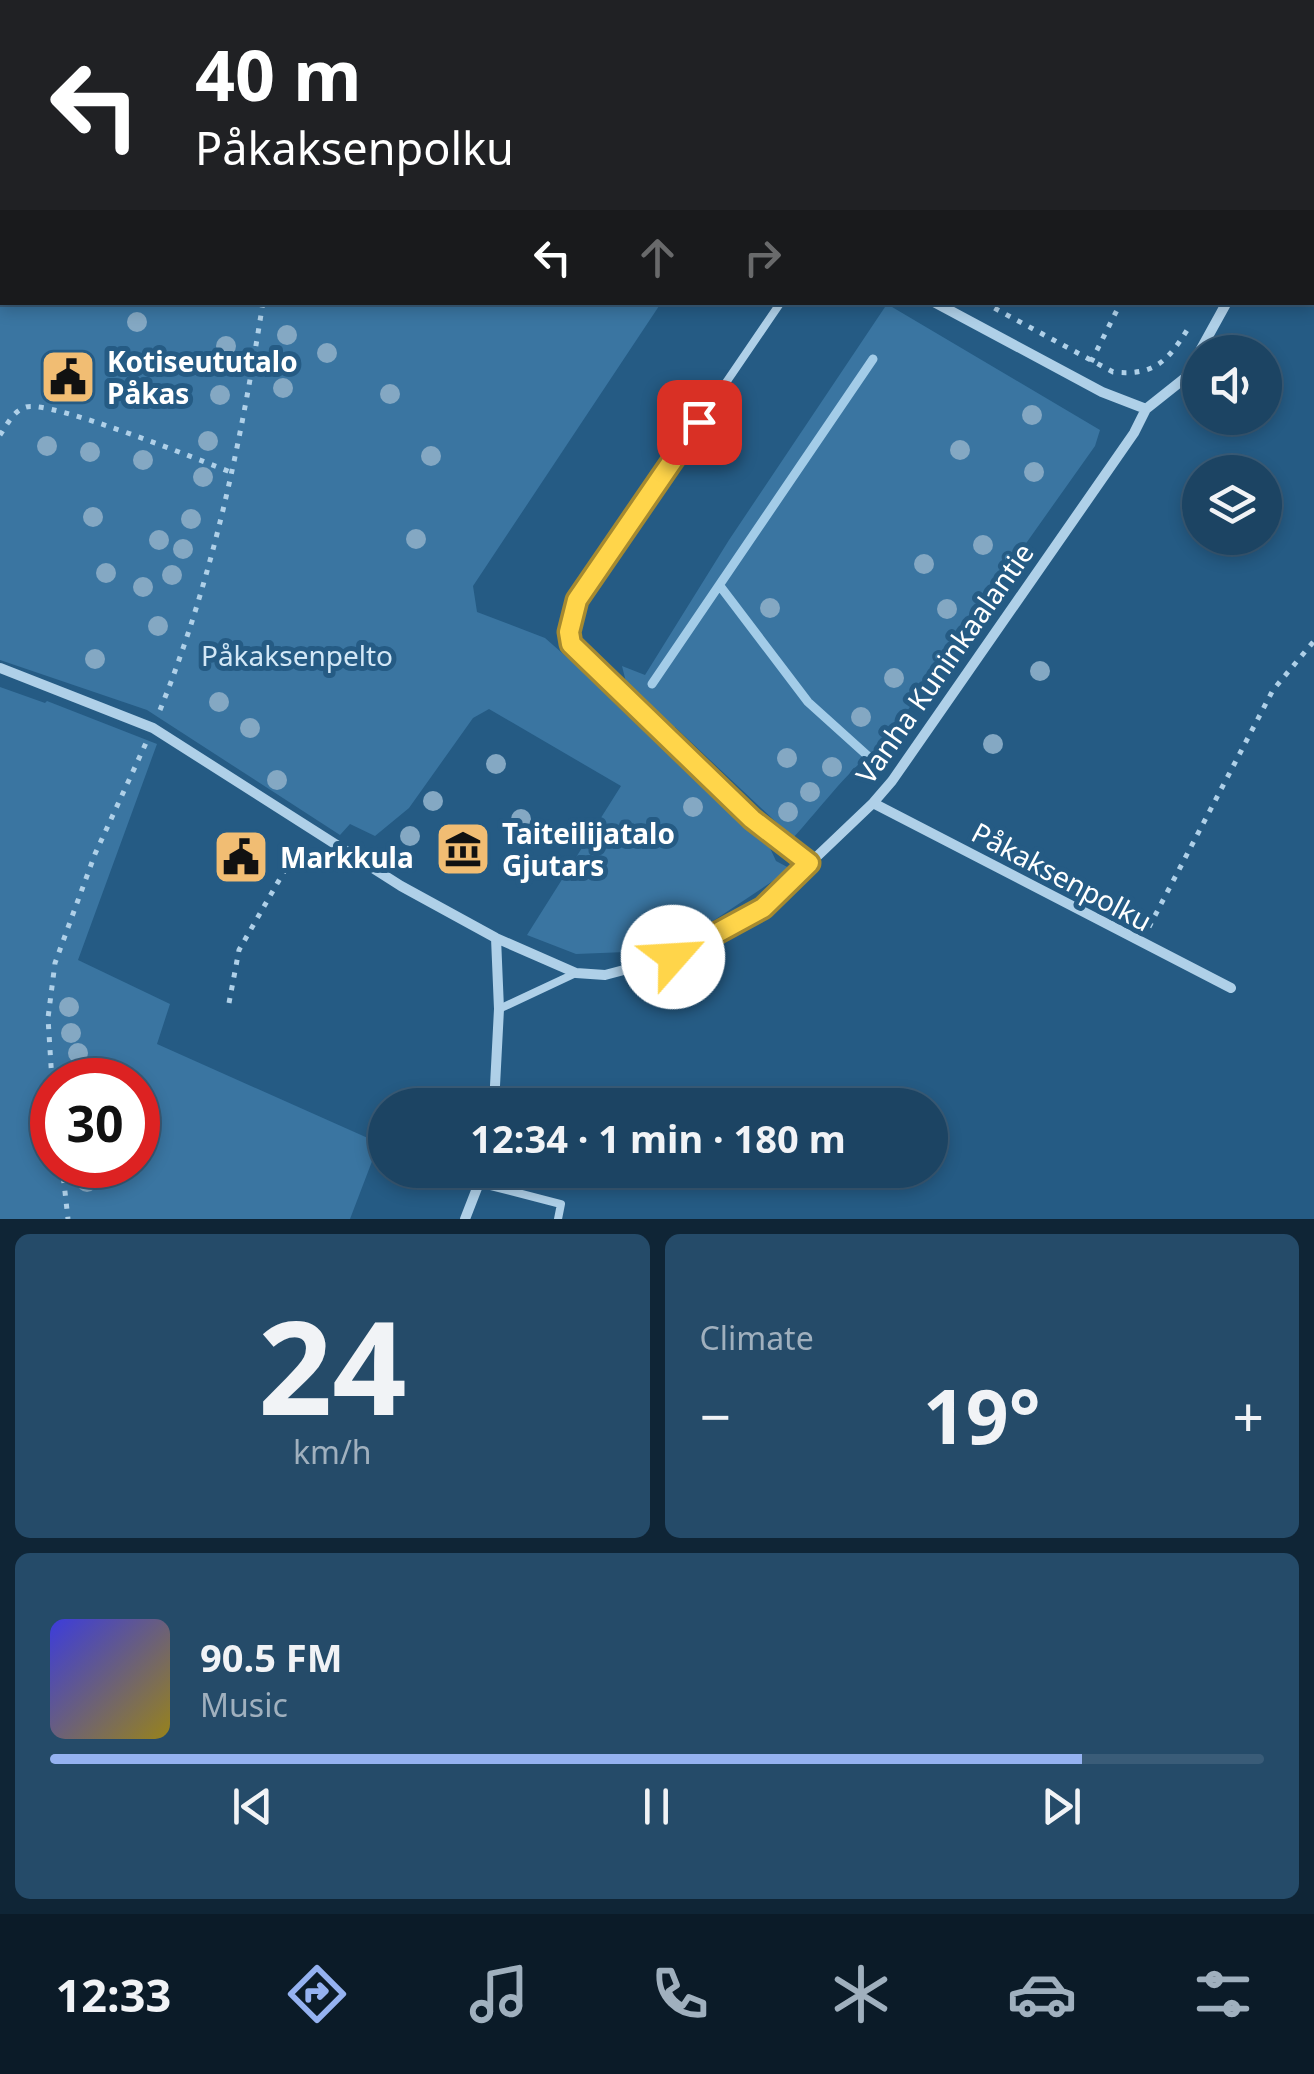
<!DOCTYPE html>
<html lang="en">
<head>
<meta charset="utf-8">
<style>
  body { margin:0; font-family:"Noto Sans",sans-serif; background:#254b69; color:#f1f3f6; height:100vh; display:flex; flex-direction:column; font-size:38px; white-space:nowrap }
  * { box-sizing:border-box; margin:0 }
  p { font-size:32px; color:#a0b0be }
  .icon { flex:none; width:55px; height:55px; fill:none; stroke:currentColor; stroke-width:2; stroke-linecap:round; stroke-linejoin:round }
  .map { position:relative; height:1219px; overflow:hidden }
  .sheet { display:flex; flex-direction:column; gap:15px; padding:15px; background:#0f2536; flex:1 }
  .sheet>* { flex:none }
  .guide { position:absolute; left:0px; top:0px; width:1315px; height:305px; box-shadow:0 5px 15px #0003,0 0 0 2px #3a5c78; background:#202124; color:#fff; overflow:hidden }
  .buttons { position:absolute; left:1182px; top:335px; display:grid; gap:20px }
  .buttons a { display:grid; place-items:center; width:100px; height:100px; border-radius:50%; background:#1c4463; box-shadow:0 5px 15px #0003,0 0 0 2px #3a5c78; font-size:50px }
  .speed { position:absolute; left:30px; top:1058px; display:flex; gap:20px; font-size:50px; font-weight:700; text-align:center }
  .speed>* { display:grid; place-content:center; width:130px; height:130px; border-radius:50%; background:#1c4463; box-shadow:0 5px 15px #0003,0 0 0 2px #3a5c78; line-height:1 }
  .speed .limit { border:15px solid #d22; background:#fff; color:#111 }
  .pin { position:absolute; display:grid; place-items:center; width:85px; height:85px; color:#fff; margin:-42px; border-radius:20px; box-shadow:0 5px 15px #0006 }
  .me { position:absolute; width:110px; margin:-55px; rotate:64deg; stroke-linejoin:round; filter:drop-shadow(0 0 8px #0008) }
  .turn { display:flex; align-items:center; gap:35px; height:210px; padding:0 30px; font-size:45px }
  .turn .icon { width:130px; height:130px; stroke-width:2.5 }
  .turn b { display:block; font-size:70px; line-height:85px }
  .lanes { display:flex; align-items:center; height:95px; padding:0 30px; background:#0003; justify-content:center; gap:50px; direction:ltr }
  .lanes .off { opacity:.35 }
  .big { font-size:75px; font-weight:700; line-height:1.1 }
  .sheet .tile { flex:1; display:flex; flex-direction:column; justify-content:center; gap:15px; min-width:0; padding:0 35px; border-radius:15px; background:#254b69 }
  .sheet .dial { align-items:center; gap:0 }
  .dial b { font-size:130px; line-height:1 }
  .song { display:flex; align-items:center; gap:30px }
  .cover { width:120px; height:120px; border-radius:15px; background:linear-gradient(135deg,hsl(240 70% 55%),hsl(50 70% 35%)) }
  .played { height:10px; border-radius:5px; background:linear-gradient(90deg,#95b2f1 85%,#3a5c78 85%) }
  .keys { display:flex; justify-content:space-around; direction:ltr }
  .heat { display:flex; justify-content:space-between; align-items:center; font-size:55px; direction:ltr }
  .sheet .tiles { flex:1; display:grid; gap:15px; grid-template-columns:1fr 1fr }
  .tile:last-child { grid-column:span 2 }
  .trip { position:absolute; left:368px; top:1088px; width:580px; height:100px; border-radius:50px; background:#1c4463; box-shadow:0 5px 15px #0003,0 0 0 2px #3a5c78; font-weight:700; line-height:100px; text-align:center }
  .menu { display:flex; height:160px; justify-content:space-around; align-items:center; background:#0b1b28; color:#a0b0be }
  .menu .icon { width:70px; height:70px }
  .menu .current { color:#95b2f1 }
  .menu b { font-size:45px; color:#f1f3f6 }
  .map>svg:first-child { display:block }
</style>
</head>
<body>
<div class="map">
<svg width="1314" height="1219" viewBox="0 0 1314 1219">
  <rect width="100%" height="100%" fill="#255b84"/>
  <path fill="#3a75a1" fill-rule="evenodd" d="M 0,0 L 282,2 L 2,2 L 2,302 L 661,303 L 473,586 L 477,612 L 545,638 L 626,709 L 662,748 L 770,848 L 776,861 L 791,869 L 704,927 L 651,951 L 576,954 L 527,935 L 621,786 L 489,709 L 473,718 L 409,808 L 375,836 L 350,824 L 340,835 L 147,710 L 0,660 Z
    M 887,304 L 1100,430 L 1095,446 L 883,745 C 860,755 813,817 793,838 L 675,727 L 671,729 L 626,682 L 622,666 L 645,675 L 729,540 Z
    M 0,687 L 45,703 L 47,701 L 157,744 L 78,960 L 170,1004 L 157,1044 L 379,1143 L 350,1219 L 0,1219 ZM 52,1080 L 138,1080 L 138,1165 L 52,1165 Z"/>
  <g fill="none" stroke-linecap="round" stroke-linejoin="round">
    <path stroke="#a3cce8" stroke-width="9" d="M 720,586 L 808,702 L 869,757
      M 652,684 L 873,359"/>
    <path stroke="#afd0e8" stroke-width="5" stroke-dasharray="5 8" stroke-linecap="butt" d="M 418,0 L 424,2
      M 647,0 L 651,2
      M 1234,0 L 1239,2
      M 1291,0 L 1296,2
      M 309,2 L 310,0
      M 454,2 L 455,0
      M 1312,10 L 1314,10
      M 1312,42 L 1314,43
      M 1312,142 L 1314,141
      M 1312,220 L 1314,218
      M 983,302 L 1113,372 C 1155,376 1168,361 1189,327
      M 1091,362 L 1121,302
      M 0,435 C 7,425 13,411 26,407 C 51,400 202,461 233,473
      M 160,710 C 213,579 241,442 263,302
      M 1149,927 L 1273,690 L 1314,641
      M 229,1003 L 239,950 L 301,842
      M 52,1081 L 48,1018 L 55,963 L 95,854 L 146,743
      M 62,1165 L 68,1219"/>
    <path stroke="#afd0e8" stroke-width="8" d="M 1171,0 L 1175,2
      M 1312,79 L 1314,80
      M 569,632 L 577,601 L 781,302
      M 499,1009 L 576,973
      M 479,1183 L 561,1204 L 558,1219"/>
    <path stroke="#afd0e8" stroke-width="10" d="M 354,0 L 361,2
      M 1312,171 L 1314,171
      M 934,302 L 1102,392 L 1146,409
      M 569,632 L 571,644 L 587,660 L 752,819 L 809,863
      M 0,668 L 153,728 L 401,886 L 496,938 L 576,973 L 605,975 L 673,957 L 763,908 L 873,803 L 892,781 L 1134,433 L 1146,409 L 1185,378 L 1227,302
      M 873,803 L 1231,988
      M 494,1105 L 499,1009 L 496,938
      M 465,1219 L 479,1183"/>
  </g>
  <g fill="#84a8c3">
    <circle cx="137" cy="322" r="10"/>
    <circle cx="287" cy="335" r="10"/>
    <circle cx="226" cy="346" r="10"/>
    <circle cx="327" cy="353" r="10"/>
    <circle cx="283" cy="388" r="10"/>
    <circle cx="390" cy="394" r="10"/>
    <circle cx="220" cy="395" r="10"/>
    <circle cx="1032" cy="415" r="10"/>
    <circle cx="208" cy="441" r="10"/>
    <circle cx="47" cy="446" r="10"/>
    <circle cx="960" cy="450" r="10"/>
    <circle cx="90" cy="452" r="10"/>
    <circle cx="431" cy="456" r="10"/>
    <circle cx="143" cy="460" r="10"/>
    <circle cx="1034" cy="472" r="10"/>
    <circle cx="203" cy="477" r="10"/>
    <circle cx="93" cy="517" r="10"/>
    <circle cx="191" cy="519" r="10"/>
    <circle cx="416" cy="539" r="10"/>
    <circle cx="159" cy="540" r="10"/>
    <circle cx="983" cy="545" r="10"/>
    <circle cx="183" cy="549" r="10"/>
    <circle cx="924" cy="564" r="10"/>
    <circle cx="106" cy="573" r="10"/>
    <circle cx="172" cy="575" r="10"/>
    <circle cx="143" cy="587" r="10"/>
    <circle cx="770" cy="608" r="10"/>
    <circle cx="947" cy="609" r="10"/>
    <circle cx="158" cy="626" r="10"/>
    <circle cx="95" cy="659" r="10"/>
    <circle cx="1040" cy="671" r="10"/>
    <circle cx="894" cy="678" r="10"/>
    <circle cx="219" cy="702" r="10"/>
    <circle cx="861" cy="717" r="10"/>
    <circle cx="250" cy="728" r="10"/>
    <circle cx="993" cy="744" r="10"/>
    <circle cx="787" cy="758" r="10"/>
    <circle cx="496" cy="764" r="10"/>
    <circle cx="832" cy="767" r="10"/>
    <circle cx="277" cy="780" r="10"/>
    <circle cx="810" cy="792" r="10"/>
    <circle cx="433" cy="801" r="10"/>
    <circle cx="693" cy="807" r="10"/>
    <circle cx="788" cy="812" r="10"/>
    <circle cx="521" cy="819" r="10"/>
    <circle cx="410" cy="836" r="10"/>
    <circle cx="69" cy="1007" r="10"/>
    <circle cx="71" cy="1033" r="10"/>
    <circle cx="78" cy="1053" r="10"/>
    <circle cx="96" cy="1068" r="10"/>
    <circle cx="87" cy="1182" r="10"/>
  </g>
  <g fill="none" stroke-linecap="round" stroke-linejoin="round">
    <g stroke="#a68a30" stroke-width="25">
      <path id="route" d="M 673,957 L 763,908 L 809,863 L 752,819 L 571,644 L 569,632 L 577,600 L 699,422"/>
    </g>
    <use href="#route" stroke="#ffd54a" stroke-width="18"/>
  </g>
  <defs>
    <g id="civic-square" transform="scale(2.875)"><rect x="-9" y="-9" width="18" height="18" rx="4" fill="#f1bd73" stroke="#255b84"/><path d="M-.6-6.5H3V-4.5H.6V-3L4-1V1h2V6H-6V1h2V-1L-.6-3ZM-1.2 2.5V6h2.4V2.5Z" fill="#111"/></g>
    <g id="museum-square" transform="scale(2.875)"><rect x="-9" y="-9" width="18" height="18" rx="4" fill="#f1bd73" stroke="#255b84"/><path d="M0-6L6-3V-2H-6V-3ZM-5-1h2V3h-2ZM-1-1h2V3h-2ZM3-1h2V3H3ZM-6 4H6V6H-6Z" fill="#111"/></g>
  </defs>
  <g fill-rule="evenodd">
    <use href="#civic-square" x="68" y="377"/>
    <use href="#museum-square" x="463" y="849"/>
    <use href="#civic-square" x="241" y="857"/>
  </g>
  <g text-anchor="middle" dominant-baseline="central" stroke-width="10" stroke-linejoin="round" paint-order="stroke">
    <g font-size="28" font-weight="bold" fill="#fff" stroke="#255b84" text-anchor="start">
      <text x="107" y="361">Kotiseututalo<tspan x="107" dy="32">Påkas</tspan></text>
      <text x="502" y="833">Taiteilijatalo<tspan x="502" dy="32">Gjutars</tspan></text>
      <text x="280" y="857">Markkula</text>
    </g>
    <g font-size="28" fill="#d2e7f6" stroke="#255b84">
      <text x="297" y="655">Påkaksenpelto</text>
    </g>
    <g font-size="28" fill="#fff" stroke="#255b84">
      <text transform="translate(944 663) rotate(-55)">Vanha Kuninkaalantie</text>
      <text transform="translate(1062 876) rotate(28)">Påkaksenpolku</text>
    </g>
  </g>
</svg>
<div class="buttons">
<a><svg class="icon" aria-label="sound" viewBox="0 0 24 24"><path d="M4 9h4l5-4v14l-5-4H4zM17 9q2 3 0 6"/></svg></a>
<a><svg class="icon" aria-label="layers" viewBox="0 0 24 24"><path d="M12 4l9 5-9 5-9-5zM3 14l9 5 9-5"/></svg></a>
</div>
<div class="speed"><div class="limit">30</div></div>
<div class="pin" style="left:699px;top:422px;background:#d93025"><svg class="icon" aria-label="arrive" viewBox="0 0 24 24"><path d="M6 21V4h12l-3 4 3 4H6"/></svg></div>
<svg class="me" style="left:673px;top:957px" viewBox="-20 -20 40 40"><circle r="19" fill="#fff"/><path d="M0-13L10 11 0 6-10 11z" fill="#ffd54a"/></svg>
<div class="trip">12:34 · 1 min · 180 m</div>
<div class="guide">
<div class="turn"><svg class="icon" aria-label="left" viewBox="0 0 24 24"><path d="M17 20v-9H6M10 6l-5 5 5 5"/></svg><div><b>40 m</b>Påkaksenpolku</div></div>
<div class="lanes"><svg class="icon" aria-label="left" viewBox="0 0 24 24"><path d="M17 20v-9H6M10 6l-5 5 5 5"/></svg><svg class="icon off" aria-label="ahead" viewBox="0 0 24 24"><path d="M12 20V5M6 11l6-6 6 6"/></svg><svg class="icon off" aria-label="right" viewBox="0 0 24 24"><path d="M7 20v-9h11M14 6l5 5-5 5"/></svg></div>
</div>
</div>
<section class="sheet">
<div class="tiles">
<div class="tile dial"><b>24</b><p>km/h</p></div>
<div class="tile"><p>Climate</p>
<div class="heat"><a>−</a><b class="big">19°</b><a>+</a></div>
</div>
<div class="tile">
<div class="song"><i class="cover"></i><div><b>90.5 FM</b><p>Music</p></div></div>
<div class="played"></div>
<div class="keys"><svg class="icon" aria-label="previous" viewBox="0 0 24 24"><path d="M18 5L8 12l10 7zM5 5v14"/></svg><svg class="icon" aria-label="pause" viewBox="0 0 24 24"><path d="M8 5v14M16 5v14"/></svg><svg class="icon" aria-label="next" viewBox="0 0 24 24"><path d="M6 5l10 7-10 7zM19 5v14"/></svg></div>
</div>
</div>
</section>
<nav class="menu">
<b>12:33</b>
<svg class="icon current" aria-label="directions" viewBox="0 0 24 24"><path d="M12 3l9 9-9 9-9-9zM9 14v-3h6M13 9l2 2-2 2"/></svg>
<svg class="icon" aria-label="music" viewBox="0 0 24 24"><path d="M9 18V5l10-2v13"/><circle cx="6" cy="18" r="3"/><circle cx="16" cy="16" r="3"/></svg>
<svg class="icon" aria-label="phone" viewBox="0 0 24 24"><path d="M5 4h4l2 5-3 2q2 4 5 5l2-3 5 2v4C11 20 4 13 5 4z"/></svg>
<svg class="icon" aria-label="climate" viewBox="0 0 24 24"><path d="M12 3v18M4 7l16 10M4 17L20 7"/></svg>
<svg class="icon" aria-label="car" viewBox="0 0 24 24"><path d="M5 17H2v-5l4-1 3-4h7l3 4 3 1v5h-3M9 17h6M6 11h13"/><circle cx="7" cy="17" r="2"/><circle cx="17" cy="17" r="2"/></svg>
<svg class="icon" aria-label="filters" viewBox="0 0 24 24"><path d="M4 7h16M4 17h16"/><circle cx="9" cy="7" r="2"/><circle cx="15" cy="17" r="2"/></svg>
</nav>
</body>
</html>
